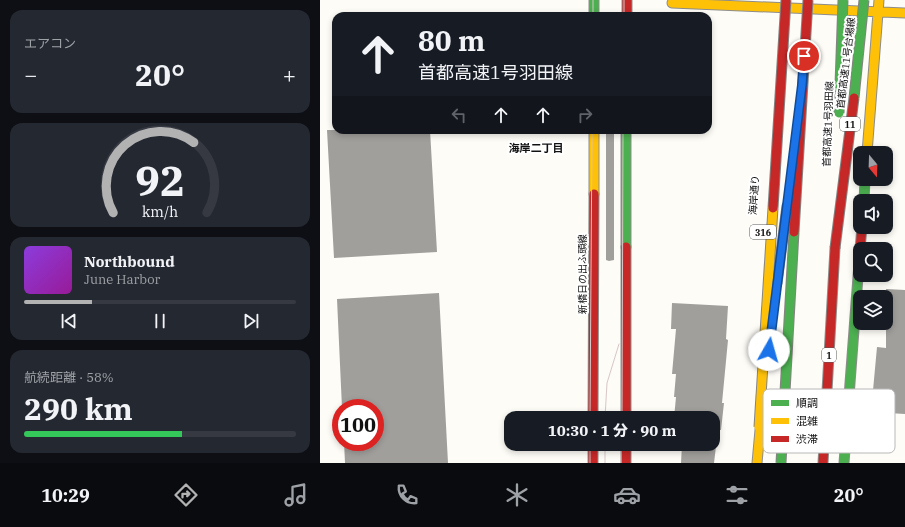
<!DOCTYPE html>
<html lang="ja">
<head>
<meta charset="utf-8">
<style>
  body { margin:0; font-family:"IBM Plex Serif","Noto Sans JP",serif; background:#242831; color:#f1f3f6; height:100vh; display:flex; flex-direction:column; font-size:15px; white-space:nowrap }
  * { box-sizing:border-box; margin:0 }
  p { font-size:13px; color:#9ea1a6 }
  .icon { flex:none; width:22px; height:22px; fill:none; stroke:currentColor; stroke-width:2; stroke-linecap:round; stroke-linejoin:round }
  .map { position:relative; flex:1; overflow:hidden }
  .panel { display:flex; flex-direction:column; gap:10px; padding:10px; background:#0d0f14; width:320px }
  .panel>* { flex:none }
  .guide { position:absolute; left:12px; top:12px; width:380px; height:122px; border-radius:12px; box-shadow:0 2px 6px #0003; background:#171b24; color:#f1f3f6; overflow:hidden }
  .needle { width:26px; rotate:161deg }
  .fabs { position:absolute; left:533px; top:146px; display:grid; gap:8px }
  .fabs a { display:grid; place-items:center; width:40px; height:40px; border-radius:8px; background:#171b24; box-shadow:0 2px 6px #0003; font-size:20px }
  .speed { position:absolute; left:12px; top:399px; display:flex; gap:8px; font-size:20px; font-weight:700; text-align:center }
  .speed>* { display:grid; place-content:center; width:52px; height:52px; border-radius:50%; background:#171b24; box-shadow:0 2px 6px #0003; line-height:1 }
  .speed .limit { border:6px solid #d22; background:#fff; color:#111 }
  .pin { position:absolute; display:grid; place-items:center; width:34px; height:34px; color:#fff; margin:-17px; border:2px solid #fff; border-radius:50%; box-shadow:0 1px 4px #0007 }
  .me { position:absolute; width:44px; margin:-22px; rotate:7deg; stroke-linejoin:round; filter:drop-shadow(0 0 3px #0008) }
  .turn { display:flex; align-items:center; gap:14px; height:84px; padding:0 20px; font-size:18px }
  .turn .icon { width:52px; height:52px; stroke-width:2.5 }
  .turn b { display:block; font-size:28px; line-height:34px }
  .lanes { display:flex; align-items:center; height:38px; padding:0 20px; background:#0003; justify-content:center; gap:20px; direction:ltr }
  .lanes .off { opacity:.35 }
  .big { font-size:30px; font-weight:800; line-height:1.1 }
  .panel .card { flex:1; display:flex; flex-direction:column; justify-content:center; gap:6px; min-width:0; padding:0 14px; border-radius:12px; background:#242831 }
  .panel .dial { align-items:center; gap:0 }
  .dial svg { height:104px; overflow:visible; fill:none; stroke:#363941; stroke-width:7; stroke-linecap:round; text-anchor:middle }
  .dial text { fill:#f1f3f6; stroke:none }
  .song { display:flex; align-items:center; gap:12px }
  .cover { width:48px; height:48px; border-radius:6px; background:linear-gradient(135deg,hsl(270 70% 55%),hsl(300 70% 35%)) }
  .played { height:4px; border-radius:2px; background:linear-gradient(90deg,#b2b2b3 25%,#363941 25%) }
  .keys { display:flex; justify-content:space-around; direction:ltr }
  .heat { display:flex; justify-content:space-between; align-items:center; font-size:22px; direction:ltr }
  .charge { height:6px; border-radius:3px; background:linear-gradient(90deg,#34c759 58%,#363941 0) }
  .trip { position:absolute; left:184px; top:411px; width:216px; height:40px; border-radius:12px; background:#171b24; box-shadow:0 2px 6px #0003; font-weight:800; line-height:40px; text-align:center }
  .tab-bar { display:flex; height:64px; justify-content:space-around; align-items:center; background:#090b0e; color:#9ea1a6 }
  .tab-bar .icon { width:28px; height:28px }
  .tab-bar .current { color:#b2b2b3 }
  .tab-bar b { font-size:18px; color:#f1f3f6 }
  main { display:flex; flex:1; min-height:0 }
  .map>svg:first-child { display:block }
</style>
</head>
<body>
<main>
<section class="panel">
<div class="card"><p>エアコン</p>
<div class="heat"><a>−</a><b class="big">20°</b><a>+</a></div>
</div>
<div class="card dial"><svg viewBox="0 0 100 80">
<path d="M14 69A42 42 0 1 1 86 69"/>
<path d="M14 69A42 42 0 0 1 76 15" stroke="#b2b2b3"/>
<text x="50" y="56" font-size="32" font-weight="700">92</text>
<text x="50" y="72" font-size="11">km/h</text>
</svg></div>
<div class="card">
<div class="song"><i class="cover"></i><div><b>Northbound</b><p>June Harbor</p></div></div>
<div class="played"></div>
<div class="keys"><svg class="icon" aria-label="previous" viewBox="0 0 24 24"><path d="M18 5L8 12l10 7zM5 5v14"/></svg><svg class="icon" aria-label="pause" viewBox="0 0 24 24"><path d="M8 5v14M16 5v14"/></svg><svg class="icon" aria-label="next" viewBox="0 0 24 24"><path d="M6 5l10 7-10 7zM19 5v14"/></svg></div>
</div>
<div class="card"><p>航続距離 · 58%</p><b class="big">290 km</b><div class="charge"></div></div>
</section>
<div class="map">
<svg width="585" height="463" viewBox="0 0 585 463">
  <rect width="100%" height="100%" fill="#fdfcf7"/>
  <path fill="#a19f9c" d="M 7,130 L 110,130 L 117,252 L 14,258 Z
    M 286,130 L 294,130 L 294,260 L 289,261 L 286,260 Z
    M 566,289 L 585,290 L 585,414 L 551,412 L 557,347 L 566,348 Z
    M 119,293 L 128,463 L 25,463 L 24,442 L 55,442 L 55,408 L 22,408 L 17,299 Z
    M 352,303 L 408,306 L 406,339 L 408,340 L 402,403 L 404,403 L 401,430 L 398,430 L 394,463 L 361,463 L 362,444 L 393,444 L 393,418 L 354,418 L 356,397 L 354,397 L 356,374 L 352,374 L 356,329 L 351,329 Z"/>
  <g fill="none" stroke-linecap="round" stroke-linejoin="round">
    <g stroke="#8e8d8b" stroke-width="11">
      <path id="fast" d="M 274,0 L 274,16
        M 306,130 L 306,247
        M 544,201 L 545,179
        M 524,463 L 540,250"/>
    </g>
    <g stroke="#8e8d8b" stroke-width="11">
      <path id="slow" d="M 352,3 L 585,13
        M 547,153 L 559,0
        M 274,194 L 274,130
        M 437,463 L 442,408"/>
    </g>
    <g stroke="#8e8d8b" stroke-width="11">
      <path id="jam" d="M 307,0 L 307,16
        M 306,247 L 306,418
        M 540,249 L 542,227
        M 457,283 L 467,206
        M 273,418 L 274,194
        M 273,444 L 273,463
        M 306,444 L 306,463
        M 503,463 L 515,248"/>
    </g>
    <use href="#fast" stroke="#4caf50" stroke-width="9"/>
    <use href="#slow" stroke="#ffc107" stroke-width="9"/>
    <use href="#jam" stroke="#c62828" stroke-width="9"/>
    <path stroke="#d9c6c7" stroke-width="1" d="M 273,16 L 273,0
      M 304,16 L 304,0
      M 270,418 L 272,130
      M 285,418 L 287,383 L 299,344
      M 302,418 L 303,130
      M 270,463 L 270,444
      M 285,463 L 285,444
      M 301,463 L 301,444"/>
    <g stroke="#858482" stroke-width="11" stroke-linecap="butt">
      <path id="fast-bridge" d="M 534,98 L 544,0
        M 519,113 L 523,0
        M 461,463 L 474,232"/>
    </g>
    <g stroke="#858482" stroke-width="11" stroke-linecap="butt">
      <path id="slow-bridge" d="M 439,427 L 453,208"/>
    </g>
    <g stroke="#858482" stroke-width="11" stroke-linecap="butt">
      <path id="jam-bridge" d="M 453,208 L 466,0
        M 474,232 L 488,0
        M 515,248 L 534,98"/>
    </g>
    <use href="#fast-bridge" stroke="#4caf50" stroke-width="9"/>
    <use href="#slow-bridge" stroke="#ffc107" stroke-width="9"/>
    <use href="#jam-bridge" stroke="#c62828" stroke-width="9"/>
  </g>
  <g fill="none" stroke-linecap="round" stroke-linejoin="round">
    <g stroke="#114b97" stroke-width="10">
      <path id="route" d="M 449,350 L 482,85 L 484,56"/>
    </g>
    <use href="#route" stroke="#1a73e8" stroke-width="7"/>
  </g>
  <g text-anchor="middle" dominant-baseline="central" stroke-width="4" stroke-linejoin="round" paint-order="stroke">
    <g fill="#fff" stroke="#585858" stroke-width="1">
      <rect x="520" y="117" width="20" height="14" rx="3"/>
      <rect x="430" y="225" width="26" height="14" rx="3"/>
      <rect x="502" y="348" width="14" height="14" rx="3"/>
    </g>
    <g font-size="9" font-weight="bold" fill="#111">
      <text x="530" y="124">11</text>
      <text x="443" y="232">316</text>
      <text x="509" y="355">1</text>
    </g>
    <g font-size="10" fill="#111" stroke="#fff">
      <text transform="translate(526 63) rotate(-83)">首都高速11号台場線</text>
      <text transform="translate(508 124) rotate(-88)">首都高速1号羽田線</text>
      <text transform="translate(434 195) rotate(-86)">海岸通り</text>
      <text transform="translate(262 274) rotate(-90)">新橋日の出ふ頭線</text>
    </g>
    <g font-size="11" font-weight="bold" fill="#111" stroke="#fff">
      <text x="216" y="148">海岸二丁目</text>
    </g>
  </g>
  <rect x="443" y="389" width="132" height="64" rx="6" fill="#fff" stroke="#b8b8b8" stroke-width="1"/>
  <rect x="451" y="400" width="18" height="6" fill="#4caf50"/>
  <rect x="451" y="418" width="18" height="6" fill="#ffc107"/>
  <rect x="451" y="436" width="18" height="6" fill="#c62828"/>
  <g font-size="11" fill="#111">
    <text x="476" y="407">順調</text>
    <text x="476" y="425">混雑</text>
    <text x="476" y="443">渋滞</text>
  </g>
</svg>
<div class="fabs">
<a><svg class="needle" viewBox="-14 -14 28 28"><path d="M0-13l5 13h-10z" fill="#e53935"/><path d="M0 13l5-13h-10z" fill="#9ea1a6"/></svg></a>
<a><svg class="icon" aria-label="sound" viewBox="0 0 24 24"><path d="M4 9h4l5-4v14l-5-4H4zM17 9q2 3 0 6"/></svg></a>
<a><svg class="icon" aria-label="search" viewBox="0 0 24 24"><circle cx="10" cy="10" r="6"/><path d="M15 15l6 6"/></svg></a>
<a><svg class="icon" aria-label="layers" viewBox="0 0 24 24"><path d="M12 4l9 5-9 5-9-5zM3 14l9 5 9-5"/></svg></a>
</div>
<div class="speed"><div class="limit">100</div></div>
<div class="pin" style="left:484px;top:56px;background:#d93025"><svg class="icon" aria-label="arrive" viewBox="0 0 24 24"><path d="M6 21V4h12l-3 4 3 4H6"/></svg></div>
<svg class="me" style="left:449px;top:350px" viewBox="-20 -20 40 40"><circle r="19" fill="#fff"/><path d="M0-13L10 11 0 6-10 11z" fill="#1a73e8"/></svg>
<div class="trip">10:30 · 1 分 · 90 m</div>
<div class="guide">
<div class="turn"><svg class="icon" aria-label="ahead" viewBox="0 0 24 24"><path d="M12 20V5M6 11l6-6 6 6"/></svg><div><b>80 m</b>首都高速1号羽田線</div></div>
<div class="lanes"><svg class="icon off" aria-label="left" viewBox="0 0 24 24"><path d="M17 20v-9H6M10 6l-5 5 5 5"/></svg><svg class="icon" aria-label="ahead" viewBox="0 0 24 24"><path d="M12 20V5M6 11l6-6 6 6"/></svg><svg class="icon" aria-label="ahead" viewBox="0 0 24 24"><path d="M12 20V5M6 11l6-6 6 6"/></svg><svg class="icon off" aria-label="right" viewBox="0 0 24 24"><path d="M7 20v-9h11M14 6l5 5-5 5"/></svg></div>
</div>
</div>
</main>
<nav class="tab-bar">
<b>10:29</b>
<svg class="icon current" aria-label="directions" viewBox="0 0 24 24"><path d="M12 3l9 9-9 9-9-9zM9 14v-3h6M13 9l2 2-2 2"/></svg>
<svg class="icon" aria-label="music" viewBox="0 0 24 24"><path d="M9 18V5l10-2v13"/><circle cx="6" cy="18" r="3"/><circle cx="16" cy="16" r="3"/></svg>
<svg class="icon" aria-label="phone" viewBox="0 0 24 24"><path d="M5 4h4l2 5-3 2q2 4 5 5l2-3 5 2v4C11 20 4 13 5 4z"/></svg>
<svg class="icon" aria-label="climate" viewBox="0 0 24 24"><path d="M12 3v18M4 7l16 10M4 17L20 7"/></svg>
<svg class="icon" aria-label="car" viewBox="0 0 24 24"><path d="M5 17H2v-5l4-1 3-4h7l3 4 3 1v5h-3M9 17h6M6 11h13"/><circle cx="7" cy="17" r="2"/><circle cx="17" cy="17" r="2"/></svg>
<svg class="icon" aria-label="filters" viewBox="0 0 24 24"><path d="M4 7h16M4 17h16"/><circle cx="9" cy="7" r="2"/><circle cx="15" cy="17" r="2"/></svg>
<b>20°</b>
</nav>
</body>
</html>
